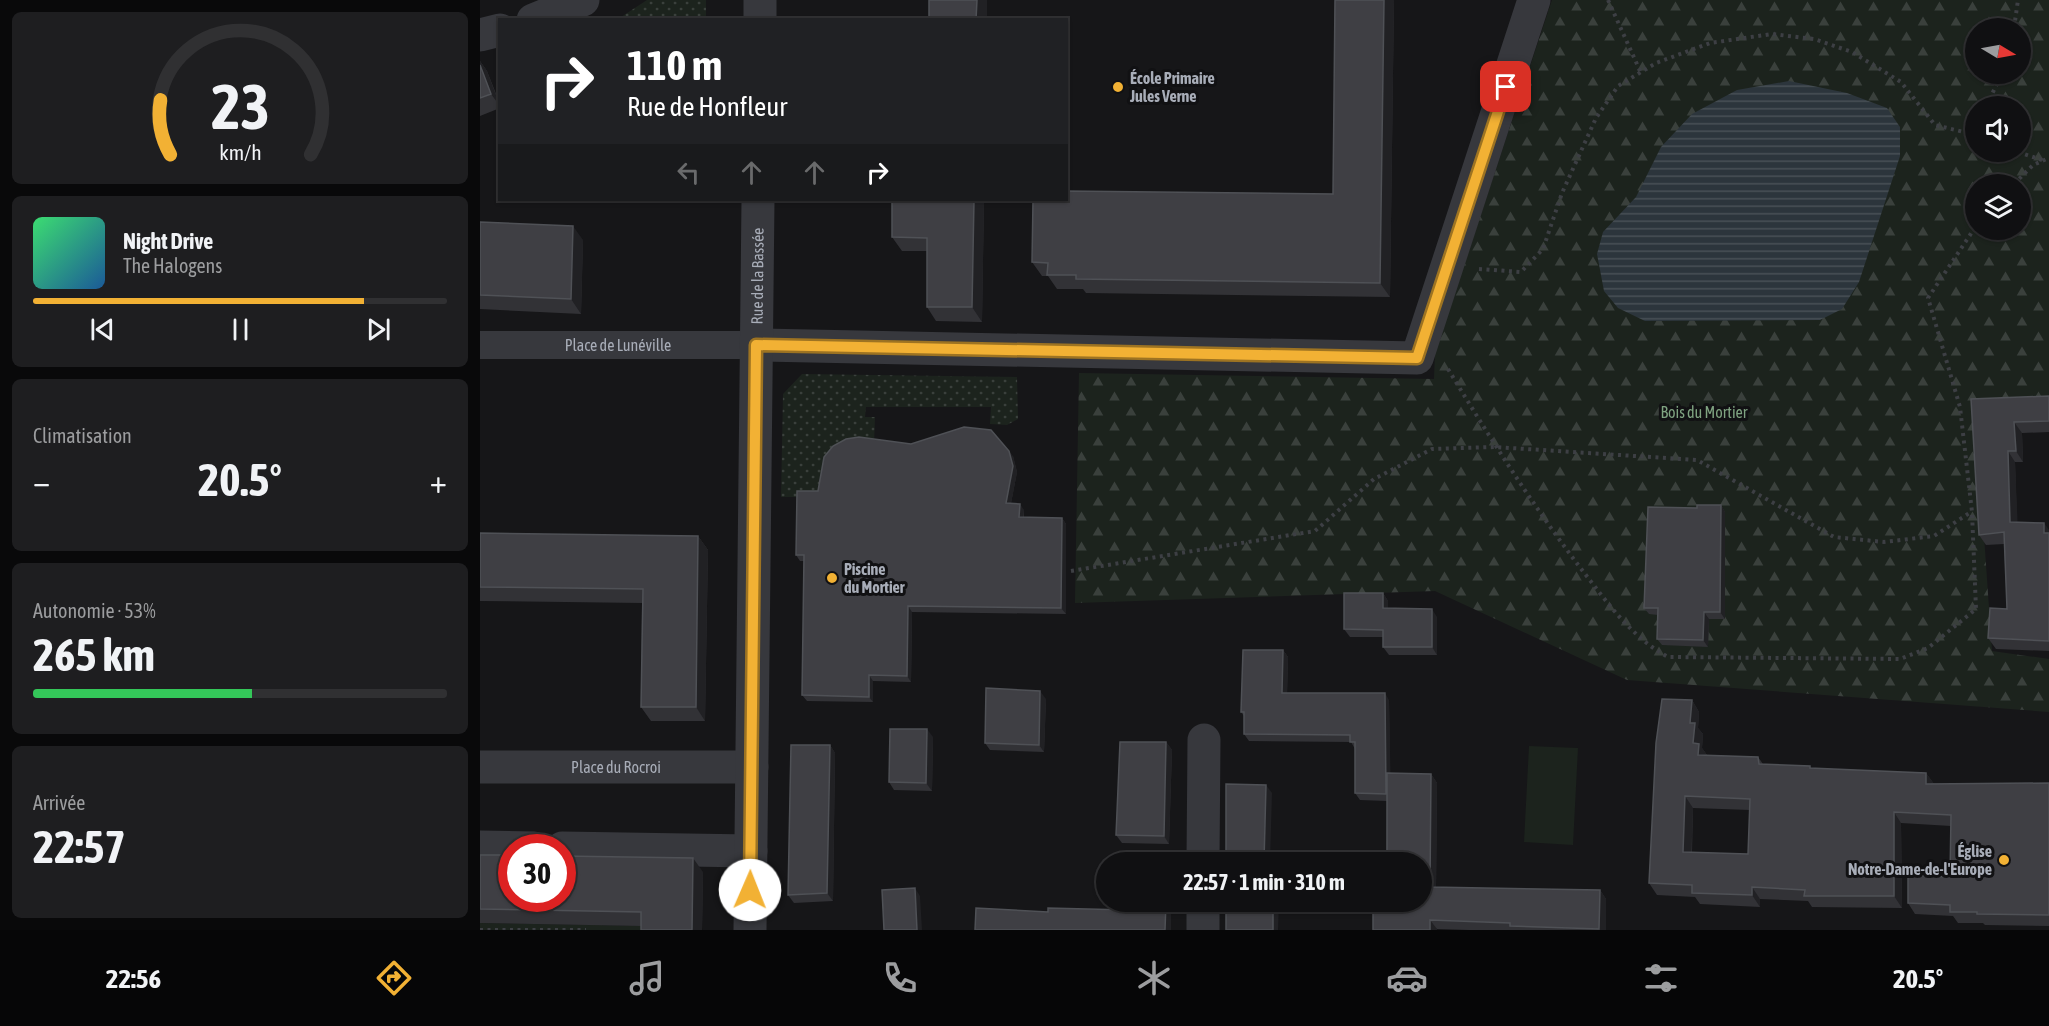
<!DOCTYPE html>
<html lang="fr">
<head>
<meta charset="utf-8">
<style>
  body { margin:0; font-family:"Asap Condensed",sans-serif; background:#1e1e20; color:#f1f3f6; height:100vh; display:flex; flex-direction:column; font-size:22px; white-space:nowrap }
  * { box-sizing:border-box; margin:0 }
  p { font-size:20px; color:#9c9d9f }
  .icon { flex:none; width:33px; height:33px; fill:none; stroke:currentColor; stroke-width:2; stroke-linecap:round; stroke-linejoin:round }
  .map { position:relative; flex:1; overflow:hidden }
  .panel { display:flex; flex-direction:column; gap:12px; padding:12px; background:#09090a; width:480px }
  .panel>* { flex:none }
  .hud { position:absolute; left:18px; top:18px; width:570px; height:183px; border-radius:0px; box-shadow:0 2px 4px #0004,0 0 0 2px #303032; background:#202124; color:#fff; overflow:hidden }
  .needle { width:39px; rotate:100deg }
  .buttons { position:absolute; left:1485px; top:18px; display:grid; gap:12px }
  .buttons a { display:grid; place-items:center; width:66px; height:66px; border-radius:50%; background:#101012; box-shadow:0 2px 4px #0004,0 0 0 2px #303032; font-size:30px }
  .speed { position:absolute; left:18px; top:834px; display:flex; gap:12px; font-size:30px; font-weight:700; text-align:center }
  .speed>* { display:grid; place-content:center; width:78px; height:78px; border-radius:50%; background:#101012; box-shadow:0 2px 4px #0004,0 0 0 2px #303032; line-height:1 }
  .speed .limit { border:9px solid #d22; background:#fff; color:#111 }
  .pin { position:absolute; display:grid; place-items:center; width:51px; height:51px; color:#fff; margin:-26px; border-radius:12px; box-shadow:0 3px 9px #0006 }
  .me { position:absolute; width:66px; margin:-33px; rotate:1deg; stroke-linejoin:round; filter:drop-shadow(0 0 4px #0008) }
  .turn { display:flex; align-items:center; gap:21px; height:126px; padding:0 30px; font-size:27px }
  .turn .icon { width:78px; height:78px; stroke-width:2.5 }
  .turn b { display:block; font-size:42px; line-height:51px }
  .lanes { display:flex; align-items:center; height:57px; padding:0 30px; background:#0003; justify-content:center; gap:30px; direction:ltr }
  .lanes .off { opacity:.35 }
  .big { font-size:45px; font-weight:700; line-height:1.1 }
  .panel .card { flex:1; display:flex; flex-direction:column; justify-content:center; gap:9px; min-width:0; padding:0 21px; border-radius:9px; background:#1e1e20 }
  .panel .dial { align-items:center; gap:0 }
  .dial svg { height:156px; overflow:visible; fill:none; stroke:#303032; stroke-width:7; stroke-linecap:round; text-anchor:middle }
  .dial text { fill:#f1f3f6; stroke:none }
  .song { display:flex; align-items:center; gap:18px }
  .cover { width:72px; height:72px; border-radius:9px; background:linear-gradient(135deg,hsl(140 70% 55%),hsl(210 70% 35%)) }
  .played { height:6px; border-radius:3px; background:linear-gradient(90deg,#f2b134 80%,#303032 80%) }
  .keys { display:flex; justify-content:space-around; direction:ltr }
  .heat { display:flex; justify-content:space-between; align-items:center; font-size:33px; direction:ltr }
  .charge { height:9px; border-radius:4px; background:linear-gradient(90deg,#34c759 53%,#303032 0) }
  .trip { position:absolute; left:616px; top:852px; width:336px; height:60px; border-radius:30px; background:#101012; box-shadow:0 2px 4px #0004,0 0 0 2px #303032; font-weight:700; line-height:60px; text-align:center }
  .dock { display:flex; height:96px; justify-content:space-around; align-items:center; background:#060607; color:#9c9d9f }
  .dock .icon { width:42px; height:42px }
  .dock .current { color:#f2b134 }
  .dock b { font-size:27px; color:#f1f3f6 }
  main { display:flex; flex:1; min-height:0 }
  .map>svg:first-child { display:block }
</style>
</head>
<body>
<main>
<section class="panel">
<div class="card dial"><svg viewBox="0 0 100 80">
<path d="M14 69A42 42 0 1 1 86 69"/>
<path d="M14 69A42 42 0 0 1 9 41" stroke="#f2b134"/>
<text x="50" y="56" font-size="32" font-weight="700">23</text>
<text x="50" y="72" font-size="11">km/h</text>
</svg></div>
<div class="card">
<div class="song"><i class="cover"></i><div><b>Night Drive</b><p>The Halogens</p></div></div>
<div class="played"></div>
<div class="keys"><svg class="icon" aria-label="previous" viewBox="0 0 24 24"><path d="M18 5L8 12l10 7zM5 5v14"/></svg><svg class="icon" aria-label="pause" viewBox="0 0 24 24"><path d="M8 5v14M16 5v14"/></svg><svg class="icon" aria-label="next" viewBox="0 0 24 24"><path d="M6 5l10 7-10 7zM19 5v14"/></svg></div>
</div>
<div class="card"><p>Climatisation</p>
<div class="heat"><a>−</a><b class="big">20.5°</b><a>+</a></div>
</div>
<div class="card"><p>Autonomie · 53%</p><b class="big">265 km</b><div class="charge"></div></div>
<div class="card"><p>Arrivée</p><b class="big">22:57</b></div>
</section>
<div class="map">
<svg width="1569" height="930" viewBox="0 0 1569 930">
  <defs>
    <pattern id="grass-dots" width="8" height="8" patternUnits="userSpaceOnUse" patternTransform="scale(1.5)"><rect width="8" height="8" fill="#1c231d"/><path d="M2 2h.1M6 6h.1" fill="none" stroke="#3a403c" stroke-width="1.8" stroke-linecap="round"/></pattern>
    <pattern id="forest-firs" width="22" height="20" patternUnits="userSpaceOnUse" patternTransform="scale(1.5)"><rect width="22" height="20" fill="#1c231d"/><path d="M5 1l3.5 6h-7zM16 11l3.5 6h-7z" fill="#3a403c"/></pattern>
    <pattern id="water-rules" width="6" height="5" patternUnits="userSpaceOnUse" patternTransform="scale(1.5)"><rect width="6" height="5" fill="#2c353c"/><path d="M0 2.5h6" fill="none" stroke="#485056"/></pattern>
  </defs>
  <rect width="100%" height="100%" fill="#161618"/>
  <path fill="url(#grass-dots)" d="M 167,0 L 226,0 L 226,19 L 138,19 Z
    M 322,374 L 537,377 L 538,419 L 527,425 L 510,424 L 511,407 L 386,407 L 385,417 L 395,417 L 394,445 L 344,497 L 301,497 L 303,394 Z"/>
  <path fill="url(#forest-firs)" fill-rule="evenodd" d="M 1072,0 L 1569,0 L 1569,403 L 1495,407 L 1512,651 L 1569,659 L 1569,712 L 1147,680 L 955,591 L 595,603 L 599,373 L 954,379 L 955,353 ZM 1496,28 L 1540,28 L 1540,74 L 1496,74 ZM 1496,106 L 1540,106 L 1540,152 L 1496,152 ZM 1496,184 L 1540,184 L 1540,230 L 1496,230 Z"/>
  <path fill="#1c231d" d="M 1049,746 L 1098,748 L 1093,845 L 1044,842 Z
    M 0,923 L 171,926 L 171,930 L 0,930 Z"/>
  <path fill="url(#water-rules)" d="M 1309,81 L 1367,93 L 1407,108 L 1420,127 L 1420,156 L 1379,282 L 1362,309 L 1340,320 L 1165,321 L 1138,308 L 1124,291 L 1117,254 L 1123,232 L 1156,197 L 1181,147 L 1212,114 L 1257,90 Z"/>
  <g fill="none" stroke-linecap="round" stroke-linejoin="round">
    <path stroke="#3d3f44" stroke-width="4" stroke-dasharray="3 4.5" stroke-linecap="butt" d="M 1128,0 L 1161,73
      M 1534,28 L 1538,0
      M 1506,106 L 1522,74
      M 1538,152 L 1562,160
      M 1534,184 L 1553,165 L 1569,158
      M 999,269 L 1041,272 L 1063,249 L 1082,193 L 1116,118 L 1138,86 L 1176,63 L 1230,43 L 1292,34 L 1334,39 L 1372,52 L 1421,82 L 1455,125 L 1492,134 L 1496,128
      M 968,369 C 1010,438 1053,506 1102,570 C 1127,602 1151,637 1188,657 L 1420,659 L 1448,648 L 1496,609 L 1492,512 L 1480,407 L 1448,298 L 1496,226
      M 591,571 L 835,531 L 894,479 L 952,449 L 1015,447 L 1217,460 L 1354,537 L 1404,542 L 1454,536 L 1491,512
      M 0,930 L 106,930"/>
    <path stroke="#37383d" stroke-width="28" id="s1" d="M 0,345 L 276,345"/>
    <g stroke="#37383d" stroke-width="33">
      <path d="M 53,20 L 103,0"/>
      <path d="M 280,20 L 280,0"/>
      <path d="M 0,35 L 20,30"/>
      <path d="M 276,345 L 937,358 L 1054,0"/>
      <path id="s2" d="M 0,767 L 272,767"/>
      <path d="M 0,847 L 54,848"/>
      <path d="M 82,848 L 271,851"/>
      <path d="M 723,862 L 724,740"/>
      <path id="s3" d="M 270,930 L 278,200"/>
      <path d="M 723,930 L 723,902"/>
    </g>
  </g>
  <path fill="#323236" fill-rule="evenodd" d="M 855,0 L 914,0 L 910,297 L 606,293 L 603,289 L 577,289 L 568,276 L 562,276 L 552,262 L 853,194 Z
    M 0,61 L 7,71 L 20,104 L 20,108 L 0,116 Z
    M 504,200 L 502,322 L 456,321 L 447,307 L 447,251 L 422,251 L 412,237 Z
    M 0,222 L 103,240 L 101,314 L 0,309 Z
    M 1569,396 L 1569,432 L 1542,433 L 1543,462 L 1535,462 L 1537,522 L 1569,530 L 1569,651 L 1516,649 L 1508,638 L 1527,609 L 1524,544 L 1506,545 L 1499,535 L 1491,399 Z
    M 533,456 L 537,472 L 531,503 L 544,510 L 544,517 L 582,518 L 586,524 L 586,614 L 432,612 L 431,682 L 393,681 L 393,702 L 327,701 L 322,695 L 324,561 L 320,561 L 316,555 L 338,491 Z
    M 1241,505 L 1245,512 L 1245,619 L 1229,619 L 1228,647 L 1182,645 L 1177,639 L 1178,615 L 1169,614 L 1164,608 L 1217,508 Z
    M 0,533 L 218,536 L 228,550 L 225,721 L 171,721 L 161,707 L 162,603 L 0,601 Z
    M 903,593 L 908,601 L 908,608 L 957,617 L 957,655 L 909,655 L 903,647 L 903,637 L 870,637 L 864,629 Z
    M 803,650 L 808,657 L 807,693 L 909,700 L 910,774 L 951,774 L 957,783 L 956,887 L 1120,890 L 1126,899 L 1126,930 L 989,930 L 957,929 L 906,907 L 907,801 L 880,800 L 875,793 L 875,749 L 871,742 L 769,741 L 764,734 L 764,716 L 761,712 Z
    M 566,699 L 564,752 L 510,750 L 505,743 Z
    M 1212,700 L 1219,712 L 1218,728 L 1223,734 L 1222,748 L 1227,755 L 1278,757 L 1283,764 L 1332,768 L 1446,773 L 1454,784 L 1569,783 L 1569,926 L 1505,925 L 1503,923 L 1478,923 L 1473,916 L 1435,914 L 1428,903 L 1470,877 L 1471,826 L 1421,823 L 1422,908 L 1332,907 L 1328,901 L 1280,899 L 1280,907 L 1220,904 L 1215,897 L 1177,895 L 1169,883 ZM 1213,808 L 1270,810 L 1268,854 L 1212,852 Z
    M 453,737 L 452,791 L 414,790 L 409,782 Z
    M 686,742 L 692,750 L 689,844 L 642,843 L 636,835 Z
    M 350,745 L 355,753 L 353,901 L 314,903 L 308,895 Z
    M 0,855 L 223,872 L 222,930 L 161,930 L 161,926 L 0,923 Z"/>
  <path fill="#212124" d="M 497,0 L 507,0 L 507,20 L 496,20 Z
    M 904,0 L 914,0 L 910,297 L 900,283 Z
    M 0,61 L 7,71 L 20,106 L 11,94 L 0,65 Z
    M 494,200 L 504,200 L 502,322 L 492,307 Z
    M 93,226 L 103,240 L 101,314 L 91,299 Z
    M 1534,422 L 1542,433 L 1543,462 L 1536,451 Z
    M 529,451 L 533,456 L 537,472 L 530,509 L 526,503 Z
    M 1528,451 L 1535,462 L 1538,532 L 1530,522 Z
    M 540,504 L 544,510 L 543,523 L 539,517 Z
    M 1241,505 L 1245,512 L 1245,619 L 1240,612 Z
    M 582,518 L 586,524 L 586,614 L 581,608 Z
    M 1564,523 L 1569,530 L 1569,540 L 1564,533 Z
    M 218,536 L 228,550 L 225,721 L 216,707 Z
    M 903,593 L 908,601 L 908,616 L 903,608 Z
    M 428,606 L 432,612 L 431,682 L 427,676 Z
    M 952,609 L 957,617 L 957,655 L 952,647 Z
    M 1224,612 L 1229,619 L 1228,647 L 1223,640 Z
    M 803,650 L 808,657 L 807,700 L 802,693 Z
    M 389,675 L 393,681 L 393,702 L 389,697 Z
    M 560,691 L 566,699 L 564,752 L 559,745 Z
    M 905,693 L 909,700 L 911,801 L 906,794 Z
    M 1212,700 L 1219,712 L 1218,728 L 1223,734 L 1222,748 L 1227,755 L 1218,755 L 1213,743 L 1210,723 Z
    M 447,729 L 453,737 L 452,791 L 446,783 Z
    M 686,742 L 692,750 L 689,844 L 684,836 Z
    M 350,745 L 355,753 L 353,901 L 347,893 Z
    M 1446,773 L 1454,784 L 1446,784 Z
    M 951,774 L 957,783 L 956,896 L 950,887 Z
    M 786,785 L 792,793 L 790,862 L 784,862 Z
    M 1205,796 L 1213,808 L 1211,864 L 1203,852 Z
    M 1414,812 L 1421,823 L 1422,908 L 1414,896 Z
    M 213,858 L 223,872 L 222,930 L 212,930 Z
    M 1272,887 L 1280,899 L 1280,907 L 1272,895 Z
    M 435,888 L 440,896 L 442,930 L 437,930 Z
    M 1120,890 L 1126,899 L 1126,930 L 1120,930 L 1119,929 Z
    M 686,902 L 691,902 L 691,930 L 685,930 Z
    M 793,902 L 799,902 L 798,930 L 793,930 Z
    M 950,920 L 957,929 L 957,930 L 950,930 Z"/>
  <path fill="#3f3f44" stroke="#4f5156" stroke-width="1.5" fill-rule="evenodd" d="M 449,0 L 497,0 L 496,20 L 449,20 Z
    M 855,0 L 904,0 L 900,283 L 596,279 L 596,275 L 567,275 L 568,263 L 552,262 L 553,200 L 586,200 L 586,191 L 853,194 Z
    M 0,65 L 11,94 L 0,98 Z
    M 412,200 L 494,200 L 492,307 L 447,307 L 447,238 L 412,237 Z
    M 0,222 L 93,226 L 91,299 L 0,295 Z
    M 1569,396 L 1569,421 L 1534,422 L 1536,451 L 1528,451 L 1530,522 L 1564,523 L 1564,533 L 1569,533 L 1569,641 L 1508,638 L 1510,608 L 1527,609 L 1524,532 L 1499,535 L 1491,399 Z
    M 484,427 L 511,430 L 529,451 L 533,466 L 526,503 L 540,504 L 539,517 L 582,518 L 581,608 L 428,606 L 427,676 L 389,675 L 389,697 L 322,695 L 324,555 L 316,555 L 317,491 L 338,491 L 344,457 L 353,446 L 366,439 L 379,437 L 431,444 Z
    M 1217,505 L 1241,505 L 1240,612 L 1224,612 L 1223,640 L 1177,639 L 1178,608 L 1164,608 L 1168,507 L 1217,508 Z
    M 0,533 L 218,536 L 216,707 L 161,707 L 163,589 L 0,587 Z
    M 864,593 L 903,593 L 903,608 L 952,609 L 952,647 L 903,647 L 903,630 L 864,629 Z
    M 763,650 L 803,650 L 802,693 L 905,693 L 906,794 L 875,793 L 875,742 L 870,742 L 870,735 L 764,734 L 764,712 L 761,712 Z
    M 506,688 L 560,691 L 559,745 L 505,743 Z
    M 1182,699 L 1212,700 L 1210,723 L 1215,723 L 1213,743 L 1219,744 L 1218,755 L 1278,757 L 1279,764 L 1330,766 L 1330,768 L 1446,773 L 1446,784 L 1569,783 L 1569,915 L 1497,914 L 1497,912 L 1470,912 L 1470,905 L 1428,903 L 1428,875 L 1470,877 L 1471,815 L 1414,812 L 1414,896 L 1324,896 L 1325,890 L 1272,887 L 1272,895 L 1212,893 L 1212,885 L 1169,883 L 1176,743 ZM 1205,796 L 1270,799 L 1268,854 L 1203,852 Z
    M 410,729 L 447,729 L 446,783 L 409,782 Z
    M 640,742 L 686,742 L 684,836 L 636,835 Z
    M 311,745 L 350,745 L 347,893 L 308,895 Z
    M 907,773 L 951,774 L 950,887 L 1120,890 L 1119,929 L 1030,926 L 1030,923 L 950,920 L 950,930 L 893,930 L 893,907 L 906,907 L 906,902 L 942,902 L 942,862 L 907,862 Z
    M 746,784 L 786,785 L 784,862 L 746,862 Z
    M 0,855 L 32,855 L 32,898 L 82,898 L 82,856 L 213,858 L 212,930 L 161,930 L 161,912 L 0,909 Z
    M 435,888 L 437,930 L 404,930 L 402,890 Z
    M 648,902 L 686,902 L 685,930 L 495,930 L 496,908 L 568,912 L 568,908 L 648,910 Z
    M 746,902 L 793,902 L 793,930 L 746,930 Z"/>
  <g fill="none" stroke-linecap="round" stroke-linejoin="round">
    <g stroke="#9d7322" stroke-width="15">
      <path id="route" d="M 270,890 L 276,345 L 937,358 L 1026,87"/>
    </g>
    <use href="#route" stroke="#f2b134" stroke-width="10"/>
  </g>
  <g fill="#f2b134" stroke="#111113" stroke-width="2">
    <circle cx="638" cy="87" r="6"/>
    <circle cx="352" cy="578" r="6"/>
    <circle cx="1524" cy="860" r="6"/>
  </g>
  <g text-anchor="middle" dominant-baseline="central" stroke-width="6" stroke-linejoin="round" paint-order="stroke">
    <g font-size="16" font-weight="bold" fill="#a8adb8" stroke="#111113" text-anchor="start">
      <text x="650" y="78">École Primaire<tspan x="650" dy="18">Jules Verne</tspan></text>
      <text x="364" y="569">Piscine<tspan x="364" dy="18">du Mortier</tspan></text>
      <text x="1512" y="851" text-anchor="end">Église<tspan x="1512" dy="18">Notre-Dame-de-l'Europe</tspan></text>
    </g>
    <g font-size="16" fill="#a8adb8" stroke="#111113">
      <text stroke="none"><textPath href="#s3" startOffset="654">Rue de la Bassée</textPath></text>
      <text stroke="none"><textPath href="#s1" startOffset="138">Place de Lunéville</textPath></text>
      <text stroke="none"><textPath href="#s2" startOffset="136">Place du Rocroi</textPath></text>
    </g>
    <g font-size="16" fill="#7fa381" stroke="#111113">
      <text x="1224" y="412">Bois du Mortier</text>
    </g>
  </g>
</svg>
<div class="buttons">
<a><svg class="needle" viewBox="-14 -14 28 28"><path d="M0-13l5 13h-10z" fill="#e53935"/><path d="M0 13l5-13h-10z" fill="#9c9d9f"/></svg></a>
<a><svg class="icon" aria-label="sound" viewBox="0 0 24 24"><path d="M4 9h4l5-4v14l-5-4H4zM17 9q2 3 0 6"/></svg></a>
<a><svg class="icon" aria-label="layers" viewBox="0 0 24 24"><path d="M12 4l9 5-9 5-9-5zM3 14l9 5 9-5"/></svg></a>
</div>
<div class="speed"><div class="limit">30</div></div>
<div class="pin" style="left:1026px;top:87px;background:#d93025"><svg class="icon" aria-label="arrive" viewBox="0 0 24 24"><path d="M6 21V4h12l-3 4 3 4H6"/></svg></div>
<svg class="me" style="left:270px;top:890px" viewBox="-20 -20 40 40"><circle r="19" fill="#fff"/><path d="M0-13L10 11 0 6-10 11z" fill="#f2b134"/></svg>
<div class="trip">22:57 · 1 min · 310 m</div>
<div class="hud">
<div class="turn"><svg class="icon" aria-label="right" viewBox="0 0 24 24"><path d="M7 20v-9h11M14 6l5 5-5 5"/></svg><div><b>110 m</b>Rue de Honfleur</div></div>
<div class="lanes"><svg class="icon off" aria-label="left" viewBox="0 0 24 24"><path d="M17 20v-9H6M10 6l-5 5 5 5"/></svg><svg class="icon off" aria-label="ahead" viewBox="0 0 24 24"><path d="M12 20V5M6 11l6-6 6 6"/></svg><svg class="icon off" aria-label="ahead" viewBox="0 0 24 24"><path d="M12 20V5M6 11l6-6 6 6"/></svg><svg class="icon" aria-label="right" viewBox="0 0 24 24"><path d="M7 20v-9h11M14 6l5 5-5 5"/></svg></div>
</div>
</div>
</main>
<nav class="dock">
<b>22:56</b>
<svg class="icon current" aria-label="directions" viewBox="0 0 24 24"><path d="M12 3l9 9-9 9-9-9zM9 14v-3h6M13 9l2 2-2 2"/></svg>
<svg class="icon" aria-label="music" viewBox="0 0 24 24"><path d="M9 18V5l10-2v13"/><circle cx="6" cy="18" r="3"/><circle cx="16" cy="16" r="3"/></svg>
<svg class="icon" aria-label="phone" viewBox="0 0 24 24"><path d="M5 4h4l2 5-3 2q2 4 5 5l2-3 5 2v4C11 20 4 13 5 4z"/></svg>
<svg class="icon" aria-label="climate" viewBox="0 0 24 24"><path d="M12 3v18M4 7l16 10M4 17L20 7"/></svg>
<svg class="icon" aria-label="car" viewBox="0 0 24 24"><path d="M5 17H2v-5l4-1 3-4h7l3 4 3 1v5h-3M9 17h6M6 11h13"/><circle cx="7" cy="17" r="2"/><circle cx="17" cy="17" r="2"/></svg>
<svg class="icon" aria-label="filters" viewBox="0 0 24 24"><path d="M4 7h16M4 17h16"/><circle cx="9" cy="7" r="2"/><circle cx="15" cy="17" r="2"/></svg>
<b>20.5°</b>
</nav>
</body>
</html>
